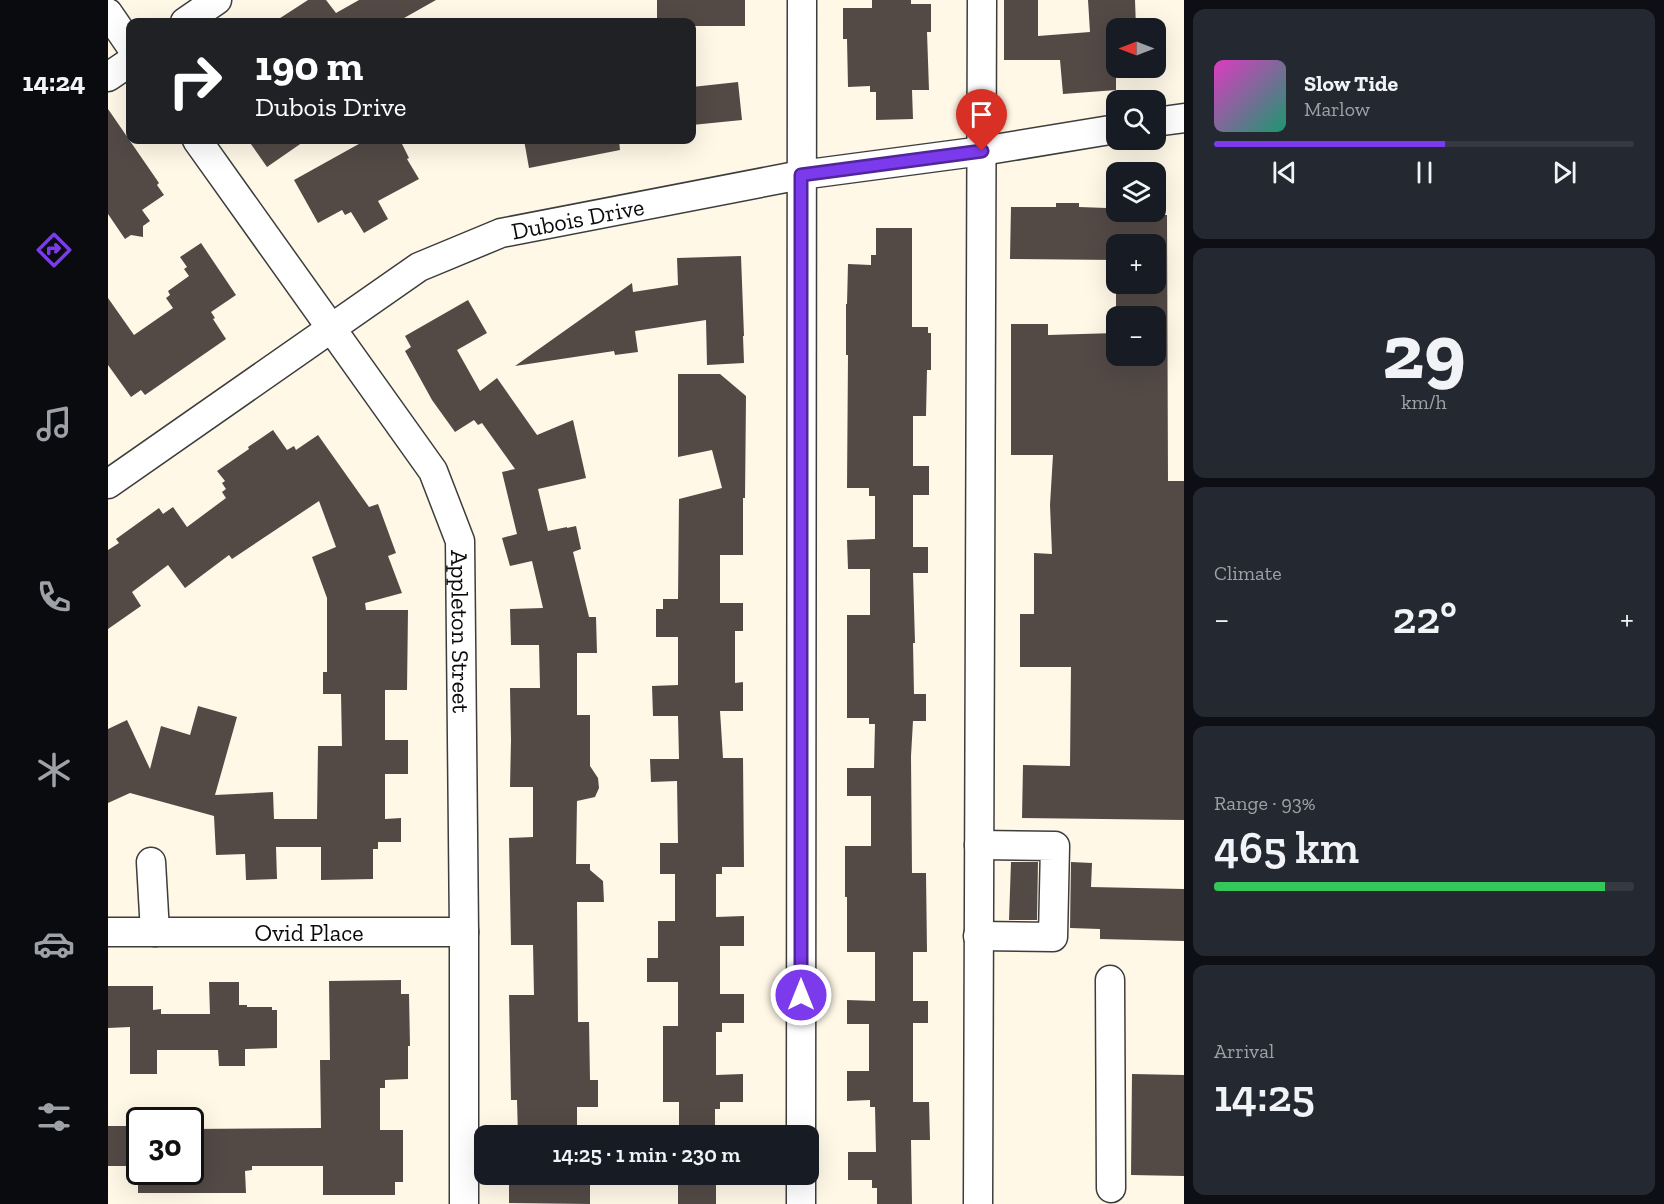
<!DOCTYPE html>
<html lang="en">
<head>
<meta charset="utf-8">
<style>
  body { margin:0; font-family:"Zilla Slab",serif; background:#242831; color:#f1f3f6; height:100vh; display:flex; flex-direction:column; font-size:22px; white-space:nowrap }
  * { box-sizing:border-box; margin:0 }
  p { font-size:20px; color:#9ea1a6 }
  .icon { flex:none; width:33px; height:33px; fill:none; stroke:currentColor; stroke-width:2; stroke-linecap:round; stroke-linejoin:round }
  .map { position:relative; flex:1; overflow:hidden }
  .panel { display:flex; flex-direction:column; gap:9px; padding:9px; background:#0d0f14; width:480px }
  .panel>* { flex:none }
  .hud { position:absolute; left:18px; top:18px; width:570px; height:126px; border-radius:12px; box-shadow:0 6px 24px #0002; background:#202124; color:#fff; overflow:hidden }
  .needle { width:39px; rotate:270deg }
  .controls { position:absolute; left:998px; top:18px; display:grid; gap:12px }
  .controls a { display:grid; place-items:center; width:60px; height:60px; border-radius:12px; background:#171b24; box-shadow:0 6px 24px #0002; font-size:30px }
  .speed { position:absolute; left:18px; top:1107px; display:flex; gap:12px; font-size:30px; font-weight:700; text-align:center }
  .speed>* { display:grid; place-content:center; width:78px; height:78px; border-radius:50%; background:#171b24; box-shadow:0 6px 24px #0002; line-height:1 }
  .speed .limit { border:3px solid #111; border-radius:9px; background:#fff; color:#111 }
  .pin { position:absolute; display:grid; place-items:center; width:51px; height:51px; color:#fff; margin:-62px -26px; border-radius:50% 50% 50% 0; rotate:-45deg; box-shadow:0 0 6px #0007 }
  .pin .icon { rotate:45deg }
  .me { position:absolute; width:66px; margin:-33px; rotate:0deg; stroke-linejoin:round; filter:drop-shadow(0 0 4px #0008) }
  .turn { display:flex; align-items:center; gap:21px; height:126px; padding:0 30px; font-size:27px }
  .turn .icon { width:78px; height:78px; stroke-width:2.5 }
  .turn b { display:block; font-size:42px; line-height:51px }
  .big { font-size:45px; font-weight:600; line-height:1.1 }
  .panel .widget { flex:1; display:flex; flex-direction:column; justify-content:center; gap:9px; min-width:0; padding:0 21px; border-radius:12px; background:#242831 }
  .panel .dial { align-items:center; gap:0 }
  .dial b { font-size:78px; line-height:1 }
  .song { display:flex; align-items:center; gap:18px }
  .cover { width:72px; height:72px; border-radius:9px; background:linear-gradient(135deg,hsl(310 70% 55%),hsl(160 70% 35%)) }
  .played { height:6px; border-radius:3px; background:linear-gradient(90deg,#7c3aed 55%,#363941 55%) }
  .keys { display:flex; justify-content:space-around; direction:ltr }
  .heat { display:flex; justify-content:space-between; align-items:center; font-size:33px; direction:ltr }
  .charge { height:9px; border-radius:4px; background:linear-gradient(90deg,#34c759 93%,#363941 0) }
  .trip { position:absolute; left:366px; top:1125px; width:345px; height:60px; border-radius:12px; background:#171b24; box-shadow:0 6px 24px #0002; font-weight:600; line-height:60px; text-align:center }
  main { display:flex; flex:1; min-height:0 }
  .dock { display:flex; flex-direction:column; width:108px; justify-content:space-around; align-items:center; background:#090b0e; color:#9ea1a6 }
  .dock .icon { width:42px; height:42px }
  .dock .current { color:#7c3aed }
  .dock b { font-size:27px; color:#f1f3f6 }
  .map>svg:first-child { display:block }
</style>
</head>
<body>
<main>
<nav class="dock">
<b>14:24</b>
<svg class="icon current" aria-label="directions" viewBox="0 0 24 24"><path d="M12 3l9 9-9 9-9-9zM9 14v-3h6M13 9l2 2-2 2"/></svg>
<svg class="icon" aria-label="music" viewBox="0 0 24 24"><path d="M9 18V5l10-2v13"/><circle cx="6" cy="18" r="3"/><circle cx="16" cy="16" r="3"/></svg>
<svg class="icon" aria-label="phone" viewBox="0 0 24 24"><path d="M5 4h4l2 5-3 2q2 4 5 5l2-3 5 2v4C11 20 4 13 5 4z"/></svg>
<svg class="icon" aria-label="climate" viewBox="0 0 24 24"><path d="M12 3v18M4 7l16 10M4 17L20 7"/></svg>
<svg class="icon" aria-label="car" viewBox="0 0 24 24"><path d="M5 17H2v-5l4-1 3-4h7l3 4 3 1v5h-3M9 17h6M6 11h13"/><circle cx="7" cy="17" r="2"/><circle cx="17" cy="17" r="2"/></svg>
<svg class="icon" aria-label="filters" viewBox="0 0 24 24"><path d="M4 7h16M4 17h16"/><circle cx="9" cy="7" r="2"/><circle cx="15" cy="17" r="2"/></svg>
</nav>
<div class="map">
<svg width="1076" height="1204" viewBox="0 0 1076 1204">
  <rect width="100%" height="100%" fill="#fff8e7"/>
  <path fill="#534a46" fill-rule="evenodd" d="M 200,0 L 218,0 L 228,13 L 251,0 L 328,0 L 289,22 L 166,22 Z
    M 549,0 L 637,0 L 637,26 L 584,26 L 584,22 L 549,22 Z
    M 764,0 L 803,0 L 803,4 L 823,4 L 823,32 L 819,32 L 821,90 L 804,90 L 805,119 L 768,120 L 768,92 L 762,92 L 762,86 L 740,87 L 739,39 L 735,39 L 735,8 L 764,8 Z
    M 896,0 L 930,0 L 930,36 L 982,32 L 980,0 L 1027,0 L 1028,28 L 1008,28 L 1008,90 L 955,94 L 952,60 L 896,60 Z
    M 630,82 L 634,120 L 584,125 L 584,87 Z
    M 0,109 L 51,183 L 49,185 L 56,195 L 34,210 L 42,221 L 35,226 L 35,237 L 23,235 L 17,239 L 0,214 Z
    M 140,140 L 198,140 L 159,167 Z
    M 258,140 L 292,140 L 301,158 L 299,159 L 311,179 L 270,201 L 280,219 L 256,233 L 243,212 L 237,215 L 234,210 L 210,223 L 186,180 Z
    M 416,140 L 511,140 L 512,150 L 421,168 Z
    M 948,203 L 971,203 L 971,207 L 999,208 L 999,215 L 1059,215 L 1060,481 L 1076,481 L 1076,820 L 914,818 L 915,765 L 962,766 L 963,667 L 912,667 L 912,614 L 926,614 L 926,553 L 944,554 L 942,505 L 945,455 L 903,455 L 903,324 L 940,324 L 940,335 L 1008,333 L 1008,260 L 902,259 L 903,207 L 948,207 ZM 1008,244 L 1047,244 L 1047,284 L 1008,284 ZM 1008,316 L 1047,316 L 1047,356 L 1008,356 Z
    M 768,228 L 804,228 L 804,327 L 820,327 L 820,333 L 823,333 L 823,370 L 819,370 L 818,416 L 805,416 L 805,466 L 821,466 L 821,495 L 805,495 L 805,547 L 820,547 L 820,573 L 805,573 L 807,643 L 805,643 L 806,694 L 818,694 L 818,721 L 805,721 L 803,756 L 804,873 L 818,873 L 819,952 L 805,952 L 805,1001 L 820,1001 L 820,1023 L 805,1023 L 805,1102 L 821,1102 L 822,1140 L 803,1140 L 804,1204 L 769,1204 L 769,1188 L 764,1188 L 764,1180 L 740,1180 L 740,1152 L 768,1152 L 767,1107 L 762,1107 L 762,1100 L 739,1101 L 739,1071 L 761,1071 L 761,1024 L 739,1024 L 739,1000 L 767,1001 L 767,952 L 739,952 L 739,897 L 737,897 L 737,846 L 763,846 L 763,796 L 739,796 L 739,768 L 766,768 L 767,724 L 761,724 L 761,718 L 739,718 L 739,615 L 762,615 L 762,569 L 740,569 L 739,540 L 767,539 L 767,496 L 761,496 L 761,488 L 739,488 L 740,355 L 738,355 L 738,304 L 739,304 L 740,264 L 763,265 L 763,255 L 768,255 Z
    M 93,243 L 128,295 L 103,312 L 107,318 L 105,319 L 118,339 L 37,395 L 33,390 L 23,397 L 0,365 L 0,298 L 26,335 L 65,308 L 58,298 L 62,295 L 60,291 L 81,276 L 76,269 L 79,267 L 72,257 Z
    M 633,256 L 636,336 L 635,336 L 636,363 L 599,365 L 598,320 L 527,331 L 530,352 L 507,355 L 506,351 L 407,366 L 524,283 L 525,292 L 570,285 L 569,258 Z
    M 360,300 L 379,333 L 349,350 L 372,391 L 389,378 L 429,435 L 465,420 L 478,478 L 430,489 L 440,531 L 459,527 L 459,528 L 468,526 L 473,549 L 465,552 L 481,617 L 488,617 L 489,653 L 469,653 L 469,715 L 482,715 L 482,766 L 490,778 L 491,788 L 487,797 L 469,801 L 468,864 L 482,864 L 482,870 L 495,881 L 496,902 L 469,902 L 470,1022 L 481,1022 L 482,1080 L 490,1080 L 490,1107 L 469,1107 L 469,1136 L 410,1136 L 409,1100 L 403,1100 L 401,995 L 426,995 L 425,945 L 403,945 L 401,838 L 425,837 L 425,787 L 402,787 L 403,740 L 402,688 L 432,688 L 431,645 L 403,645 L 402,609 L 435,608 L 424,561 L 402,566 L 394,538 L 409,534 L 394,472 L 407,469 L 374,423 L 370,425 L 366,420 L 347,432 L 324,400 L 297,351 L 303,347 L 297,336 Z
    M 570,374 L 612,374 L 638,396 L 637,498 L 635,498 L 635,555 L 612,555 L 612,603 L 635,603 L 635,631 L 627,631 L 627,683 L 635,682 L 635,711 L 612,711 L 615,758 L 635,758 L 636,867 L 614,867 L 614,874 L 608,874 L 608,917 L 636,916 L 636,946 L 612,946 L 612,994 L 636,994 L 636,1023 L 614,1023 L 614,1032 L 608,1032 L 608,1075 L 635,1074 L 635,1102 L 612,1102 L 612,1109 L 607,1109 L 607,1136 L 571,1136 L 571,1102 L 555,1102 L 555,1026 L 570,1026 L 570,982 L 539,982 L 539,958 L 550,958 L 550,921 L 567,921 L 567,874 L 552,874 L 552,843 L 570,843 L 569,781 L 543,782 L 542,759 L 571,759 L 570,716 L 545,716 L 544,686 L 570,685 L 570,637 L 548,637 L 548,609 L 555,609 L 555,599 L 570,599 L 571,499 L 614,488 L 604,450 L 570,457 Z
    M 165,430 L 179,450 L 186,446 L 188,450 L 210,435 L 261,507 L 270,504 L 288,553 L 280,556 L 294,593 L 257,603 L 258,610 L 300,610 L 299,690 L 277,690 L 277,740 L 300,740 L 300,774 L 277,774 L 277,819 L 293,818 L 293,842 L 270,842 L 270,849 L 265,849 L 265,879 L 213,880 L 213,847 L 168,847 L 169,879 L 138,880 L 137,854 L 108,855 L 106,816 L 22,793 L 0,803 L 0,729 L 19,720 L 42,769 L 53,726 L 82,735 L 90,706 L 129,717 L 107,795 L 165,792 L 166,819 L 209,819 L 210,746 L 234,746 L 233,694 L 215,694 L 215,672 L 219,672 L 219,598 L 204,557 L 228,547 L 211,501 L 124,559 L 121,555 L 77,588 L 60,565 L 24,592 L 33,606 L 0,629 L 0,550 L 11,543 L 8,539 L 51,508 L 55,514 L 65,507 L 79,527 L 118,498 L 114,492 L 118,489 L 114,483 L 117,481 L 109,471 L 141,449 L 140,447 Z
    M 903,862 L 930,862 L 929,920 L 901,920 Z
    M 963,862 L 984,863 L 983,887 L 1076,889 L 1076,941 L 992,939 L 992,929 L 962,928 Z
    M 293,980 L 293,994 L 301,994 L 302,1046 L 300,1046 L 300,1079 L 277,1080 L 277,1088 L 272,1088 L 272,1130 L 295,1130 L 295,1182 L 287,1182 L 287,1195 L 215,1195 L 215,1166 L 144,1166 L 144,1170 L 137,1171 L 138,1193 L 30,1193 L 30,1172 L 82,1172 L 82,1129 L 213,1128 L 212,1060 L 222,1060 L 221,981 Z
    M 101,982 L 131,982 L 131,1005 L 139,1005 L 139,1007 L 164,1007 L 164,1010 L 169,1010 L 169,1048 L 137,1049 L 137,1066 L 111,1066 L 110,1050 L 49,1050 L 49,1074 L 22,1074 L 22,1027 L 0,1028 L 0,986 L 45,986 L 45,1010 L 53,1009 L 53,1014 L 102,1014 Z
    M 1024,1074 L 1076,1075 L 1076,1176 L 1023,1175 Z
    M 0,1126 L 32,1126 L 32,1166 L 0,1166 Z
    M 401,1174 L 454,1174 L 454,1178 L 482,1178 L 482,1204 L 401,1203 Z
    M 570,1174 L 608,1174 L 608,1204 L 570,1204 Z"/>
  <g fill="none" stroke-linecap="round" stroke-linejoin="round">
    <g stroke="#3d3d3d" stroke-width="31">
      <g id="minor">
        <path d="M 0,13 L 22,45"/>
        <path d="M 77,22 L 109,0"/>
        <path d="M 0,77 L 22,62"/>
        <path d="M 1047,122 L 1076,118"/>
        <path id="s1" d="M 89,140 L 325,471 L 352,541 L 356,932 L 356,1204"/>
        <path id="s2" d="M 0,484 L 311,267 L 393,233 L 693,175 L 874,151 L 1008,129"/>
        <path d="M 43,862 L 47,932"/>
        <path id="s3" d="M 0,932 L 356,932"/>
        <path d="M 870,936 L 945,937 L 947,846 L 871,845"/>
        <path d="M 1002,980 L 1003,1188"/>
        <path d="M 693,1136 L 694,0"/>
        <path d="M 693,1174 L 693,1204"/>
        <path d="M 870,1204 L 874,0"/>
      </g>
    </g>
    <use href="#minor" stroke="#fff" stroke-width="28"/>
  </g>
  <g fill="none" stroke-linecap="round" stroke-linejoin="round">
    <g stroke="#51269a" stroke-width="15">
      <path id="route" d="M 693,995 L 693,175 L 874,151"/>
    </g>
    <use href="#route" stroke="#7c3aed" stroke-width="10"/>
  </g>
  <g text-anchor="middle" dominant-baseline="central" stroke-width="6" stroke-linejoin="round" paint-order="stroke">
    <g font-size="24" fill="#0a0a0a" stroke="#fff">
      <text stroke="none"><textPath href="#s2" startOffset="546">Dubois Drive</textPath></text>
      <text stroke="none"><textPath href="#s1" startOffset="572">Appleton Street</textPath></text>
      <text stroke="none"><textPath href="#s3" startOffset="201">Ovid Place</textPath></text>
    </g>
  </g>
</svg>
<div class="controls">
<a><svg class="needle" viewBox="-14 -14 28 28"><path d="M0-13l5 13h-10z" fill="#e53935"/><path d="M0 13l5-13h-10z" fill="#9ea1a6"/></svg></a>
<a><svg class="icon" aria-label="search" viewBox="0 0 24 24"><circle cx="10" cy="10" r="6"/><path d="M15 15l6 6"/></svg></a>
<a><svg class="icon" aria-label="layers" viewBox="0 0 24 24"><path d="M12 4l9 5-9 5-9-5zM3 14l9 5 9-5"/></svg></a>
<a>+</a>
<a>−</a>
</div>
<div class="speed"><div class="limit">30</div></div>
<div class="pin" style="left:874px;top:151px;background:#d93025"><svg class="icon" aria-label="arrive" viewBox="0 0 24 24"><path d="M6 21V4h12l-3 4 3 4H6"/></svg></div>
<svg class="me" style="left:693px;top:995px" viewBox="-20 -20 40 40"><circle r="17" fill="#7c3aed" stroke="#fff" stroke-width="3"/><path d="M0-11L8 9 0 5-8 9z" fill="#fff"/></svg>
<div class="trip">14:25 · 1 min · 230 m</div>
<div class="hud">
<div class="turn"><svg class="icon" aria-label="right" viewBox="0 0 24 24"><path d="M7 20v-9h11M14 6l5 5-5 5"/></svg><div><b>190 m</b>Dubois Drive</div></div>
</div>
</div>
<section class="panel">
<div class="widget">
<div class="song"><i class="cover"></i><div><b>Slow Tide</b><p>Marlow</p></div></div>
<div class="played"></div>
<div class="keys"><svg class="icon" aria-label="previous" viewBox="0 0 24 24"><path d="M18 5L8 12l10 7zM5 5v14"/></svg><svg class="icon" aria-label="pause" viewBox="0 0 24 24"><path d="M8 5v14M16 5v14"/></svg><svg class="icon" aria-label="next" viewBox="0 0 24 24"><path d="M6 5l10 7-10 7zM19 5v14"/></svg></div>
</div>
<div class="widget dial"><b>29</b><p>km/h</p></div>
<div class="widget"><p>Climate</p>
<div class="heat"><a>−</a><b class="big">22°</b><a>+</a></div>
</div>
<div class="widget"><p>Range · 93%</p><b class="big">465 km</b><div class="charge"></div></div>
<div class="widget"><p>Arrival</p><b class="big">14:25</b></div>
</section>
</main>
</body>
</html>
